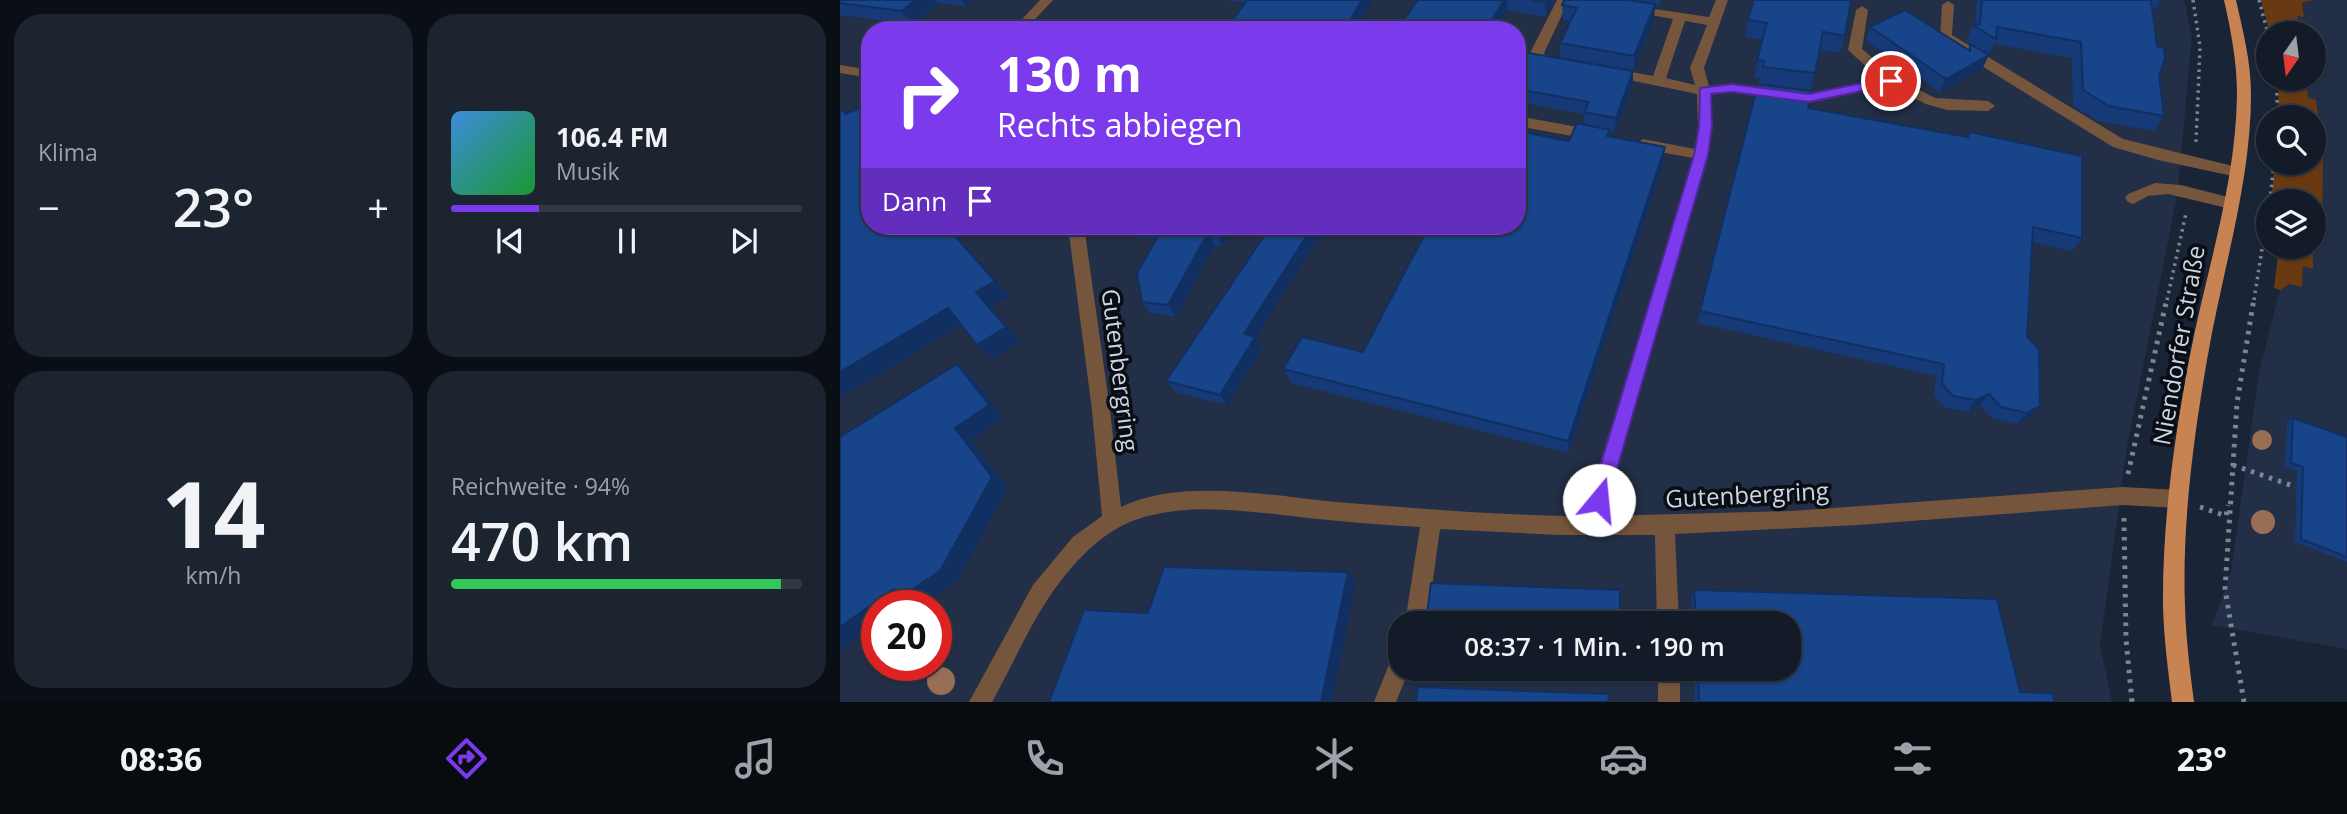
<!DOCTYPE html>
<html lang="de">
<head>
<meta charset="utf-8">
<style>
  body { margin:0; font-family:"Open Sans",sans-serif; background:#1c2430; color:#f1f3f6; height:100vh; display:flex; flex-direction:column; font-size:26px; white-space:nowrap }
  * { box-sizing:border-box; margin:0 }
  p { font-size:23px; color:#9da1a8 }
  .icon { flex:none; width:38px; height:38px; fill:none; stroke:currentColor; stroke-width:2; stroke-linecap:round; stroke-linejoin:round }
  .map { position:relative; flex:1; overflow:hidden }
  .panel { display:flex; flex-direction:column; gap:14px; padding:14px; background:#0a0f16; width:840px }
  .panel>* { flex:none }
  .guide { position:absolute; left:21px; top:21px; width:665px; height:214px; border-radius:28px; box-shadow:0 2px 5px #0004,0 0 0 2px #323945; background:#7c3aed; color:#fff; overflow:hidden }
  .needle { width:46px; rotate:194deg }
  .buttons { position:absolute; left:1416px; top:21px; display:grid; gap:14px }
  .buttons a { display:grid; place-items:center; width:70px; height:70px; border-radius:50%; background:#131b28; box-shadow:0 2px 5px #0004,0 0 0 2px #323945; font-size:35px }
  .speed { position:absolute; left:21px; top:590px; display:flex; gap:14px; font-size:35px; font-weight:700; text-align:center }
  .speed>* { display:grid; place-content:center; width:91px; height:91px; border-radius:50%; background:#131b28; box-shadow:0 2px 5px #0004,0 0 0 2px #323945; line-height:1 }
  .speed .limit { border:10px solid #d22; background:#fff; color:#111 }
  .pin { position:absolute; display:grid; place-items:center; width:60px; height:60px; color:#fff; margin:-30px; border:4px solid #fff; border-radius:50%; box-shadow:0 2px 7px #0007 }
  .me { position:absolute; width:77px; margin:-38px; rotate:17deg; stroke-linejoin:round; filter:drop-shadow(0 0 5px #0008) }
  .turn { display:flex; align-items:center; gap:24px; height:147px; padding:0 21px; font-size:32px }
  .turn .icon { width:91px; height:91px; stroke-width:2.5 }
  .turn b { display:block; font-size:49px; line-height:60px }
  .then { display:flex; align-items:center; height:66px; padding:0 21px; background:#0003; gap:14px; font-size:26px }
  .big { font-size:52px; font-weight:600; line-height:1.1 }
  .panel .tile { flex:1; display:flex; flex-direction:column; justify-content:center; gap:10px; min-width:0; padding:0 24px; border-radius:28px; background:#1c2430 }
  .panel .dial { align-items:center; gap:0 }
  .dial b { font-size:91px; line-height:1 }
  .song { display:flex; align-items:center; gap:21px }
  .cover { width:84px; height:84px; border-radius:10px; background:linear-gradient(135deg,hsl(210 70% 55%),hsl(130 70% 35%)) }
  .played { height:7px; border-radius:4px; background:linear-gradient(90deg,#7c3aed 25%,#323945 25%) }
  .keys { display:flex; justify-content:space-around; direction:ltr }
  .heat { display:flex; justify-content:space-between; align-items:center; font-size:38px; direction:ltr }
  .charge { height:10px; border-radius:5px; background:linear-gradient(90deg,#34c759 94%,#323945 0) }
  .panel .tiles { flex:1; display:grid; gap:14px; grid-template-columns:repeat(2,1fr) }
  .trip { position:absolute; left:548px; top:611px; width:413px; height:70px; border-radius:28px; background:#131b28; box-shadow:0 2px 5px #0004,0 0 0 2px #323945; font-weight:600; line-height:70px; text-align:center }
  .tabs { display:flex; height:112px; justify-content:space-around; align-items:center; background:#080b10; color:#9da1a8 }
  .tabs .icon { width:49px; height:49px }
  .tabs .on { color:#7c3aed }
  .tabs b { font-size:32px; color:#f1f3f6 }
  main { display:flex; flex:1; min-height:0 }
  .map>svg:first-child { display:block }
</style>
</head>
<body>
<main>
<section class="panel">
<div class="tiles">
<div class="tile"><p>Klima</p>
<div class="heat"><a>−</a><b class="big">23°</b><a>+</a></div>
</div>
<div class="tile">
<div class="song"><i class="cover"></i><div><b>106.4 FM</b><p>Musik</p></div></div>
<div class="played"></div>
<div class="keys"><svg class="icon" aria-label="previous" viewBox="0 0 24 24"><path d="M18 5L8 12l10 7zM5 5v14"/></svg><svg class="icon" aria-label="pause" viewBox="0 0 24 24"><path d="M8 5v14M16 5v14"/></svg><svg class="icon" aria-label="next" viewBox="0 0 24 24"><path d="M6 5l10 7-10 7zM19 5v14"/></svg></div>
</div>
<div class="tile dial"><b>14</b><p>km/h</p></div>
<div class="tile"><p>Reichweite · 94%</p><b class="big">470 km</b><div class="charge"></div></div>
</div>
</section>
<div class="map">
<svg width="1507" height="702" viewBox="0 0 1507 702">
  <rect width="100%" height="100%" fill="#192436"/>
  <path fill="#222f46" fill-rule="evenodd" d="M 0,0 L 1344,0 L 1352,37 L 1337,196 L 1287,447 L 1260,645 L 1272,702 L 0,702 ZM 30,30 L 677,30 L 677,226 L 30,226 ZM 37,606 L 96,606 L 96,665 L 37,665 ZM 560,623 L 948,623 L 948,668 L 560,668 Z
    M 1432,0 L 1507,0 L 1507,649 L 1372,625 L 1391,572 L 1419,373 L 1440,290 L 1450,284 L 1452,247 L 1474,247 L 1474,117 L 1451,79 L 1474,79 L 1474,33 L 1441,33 Z"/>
  <path fill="#693912" d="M 1421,0 L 1475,0 L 1462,2 L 1464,17 L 1457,16 L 1459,33 L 1430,33 Z
    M 1438,79 L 1466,79 L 1468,98 L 1476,100 L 1483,153 L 1482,233 L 1474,231 L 1474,201 L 1431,201 L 1435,163 L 1474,163 L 1474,117 L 1439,117 Z
    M 1439,247 L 1473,247 L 1473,269 L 1463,266 L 1462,287 L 1450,284 L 1440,290 L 1434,288 Z"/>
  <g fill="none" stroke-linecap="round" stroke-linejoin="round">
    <path stroke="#7b8593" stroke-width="3.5" stroke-dasharray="2.5 4.5" stroke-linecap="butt" d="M 1353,0 L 1360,47 L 1356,142
      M 1419,0 L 1428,34
      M 1436,79 L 1438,117
      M 1430,201 L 1434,163
      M 1327,300 L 1346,213
      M 1414,300 L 1428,211"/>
    <path stroke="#7b8593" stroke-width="5" stroke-dasharray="3.5 6" stroke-linecap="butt" d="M 1393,465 L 1456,487
      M 1288,474 L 1327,298
      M 1360,507 L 1386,516 L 1388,505
      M 1284,518 L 1286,639 L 1292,702
      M 1404,702 L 1385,589 L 1397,403 L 1414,298"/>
    <path fill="#76553d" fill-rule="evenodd" d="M 200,0 L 213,0 L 185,30 L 172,30 Z
      M 717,0 L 729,0 L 704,53 L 707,57 L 723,60 L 723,66 L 698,64 L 690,53 Z
      M 876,0 L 888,0 L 864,68 L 869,86 L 892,84 L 969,93 L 1040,79 L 1008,50 L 1016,10 L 1022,6 L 1028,10 L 1022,49 L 1056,78 L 1095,98 L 1148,101 L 1155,106 L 1148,111 L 1107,110 L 1086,104 L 1049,86 L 969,103 L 892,92 L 871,95 L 872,127 L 868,155 L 764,516 L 952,511 L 1283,487 L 1338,490 L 1345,493 L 1348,499 L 1345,505 L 1338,508 L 1283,505 L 1018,525 L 835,534 L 839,623 L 817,623 L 815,535 L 720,535 L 600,529 L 587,623 L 565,623 L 580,527 C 542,525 505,522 468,518 C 413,512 352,501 298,519 C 270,528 246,550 227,573 C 195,611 176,659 152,702 L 129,702 L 193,585 L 233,537 L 262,516 L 252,410 L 228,226 L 244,226 L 270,410 L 281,507 C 344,476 440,498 508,503 C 587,509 665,516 744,516 L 853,158 L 803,149 L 796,144 L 803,139 L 855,149 L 858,127 L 857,94 L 770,76 L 763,72 L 770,68 L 813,76 L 833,19 L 787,11 L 787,5 L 869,17 ZM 845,21 L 867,25 L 850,68 L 855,85 L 826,78 Z
      M 1108,1 L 1114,5 L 1112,35 L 1283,139 L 1397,167 L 1404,172 L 1397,177 L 1318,160 L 1273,147 L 1100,40 L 1102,5 Z
      M 0,65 L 30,70 L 30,78 L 0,73 Z
      M 677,116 L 754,130 L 761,135 L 754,140 L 677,126 Z
      M 1315,183 L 1341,185 L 1396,199 L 1399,203 L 1391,209 L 1328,194 L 1308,196 L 1293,204 L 1288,202 L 1285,198 L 1288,194 Z
      M 560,654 L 560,668 L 570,668 L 556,702 L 534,702 L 552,657 Z
      M 723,668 L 840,668 L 840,702 L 818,702 L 818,683 L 734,679 L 726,676 Z"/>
    <path fill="#c88352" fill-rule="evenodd" d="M 1384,0 L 1396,0 C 1403,31 1411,62 1411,94 C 1411,184 1382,271 1367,360 C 1353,441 1342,525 1345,607 C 1346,639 1350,671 1354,702 L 1332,702 C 1328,670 1324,639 1323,607 C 1322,525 1334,440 1349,360 C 1366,271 1396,185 1397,94 C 1397,62 1391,31 1384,0 Z"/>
  </g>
  <g fill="#986e55">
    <circle cx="1422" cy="440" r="10"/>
    <circle cx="1423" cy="522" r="12"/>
    <circle cx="101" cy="681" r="14"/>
  </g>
  <path fill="#153a77" d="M 0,0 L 132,0 L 126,6 L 98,3 L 73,25 L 0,15 Z
    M 384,0 L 533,0 L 520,24 L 405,2 Z
    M 578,0 L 714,0 L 706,17 L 668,10 Z
    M 724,0 L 821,0 L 819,6 L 815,6 L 814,19 L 794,70 L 720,58 L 720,43 L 731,21 L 723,20 L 722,5 Z
    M 1137,0 L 1321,0 L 1315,10 L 1312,10 L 1324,116 L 1313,131 L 1259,121 L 1233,106 L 1232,58 L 1154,44 L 1149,54 L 1126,41 L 1133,25 L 1135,25 Z
    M 908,20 L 1005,36 L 1000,53 L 980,50 L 971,90 L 934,86 L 968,108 L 1126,137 L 1129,132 L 1242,238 L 1232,251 L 1192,242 L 1187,337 L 1200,406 L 1190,417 L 1177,424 L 1152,418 L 1140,405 L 1128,412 L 1104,407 L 1094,395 L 1096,376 L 858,323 L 860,311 L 920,78 L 914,77 L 922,40 L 905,37 Z
    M 1030,27 L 1128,50 L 1130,44 L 1142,69 L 1100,92 L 1026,41 Z
    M 677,51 L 793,71 L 793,85 L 775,132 L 770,131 L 770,137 L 823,164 L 729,453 L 451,383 L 443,369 L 523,352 L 604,229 L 729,141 L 744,125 L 744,114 L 677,102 Z
    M 288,226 L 393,226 L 382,246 L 375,245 L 336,317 L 310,313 L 302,302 L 317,239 L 295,237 Z
    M 416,338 L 422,349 L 387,405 L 335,392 L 326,381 Z
    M 1453,418 L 1507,437 L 1507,562 L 1455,542 L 1457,471 L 1445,467 L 1447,422 Z
    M 854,590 L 1180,692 L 1215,702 L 855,702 L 854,668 L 948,668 L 948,623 L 852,623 L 851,600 Z"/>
  <path fill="#113061" d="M 75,0 L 96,0 L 98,3 L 73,25 L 62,11 Z
    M 121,0 L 132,0 L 126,6 Z
    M 522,0 L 533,0 L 517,30 L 509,22 Z
    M 664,0 L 667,0 L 668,10 L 656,30 L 646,30 Z
    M 706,0 L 714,0 L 706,17 L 705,2 Z
    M 815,4 L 814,19 L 794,70 L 794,56 Z
    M 1149,55 L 1142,69 L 1100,92 L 1106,79 Z
    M 793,71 L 793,85 L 775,132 L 776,118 Z
    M 825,147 L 823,164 L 729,453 L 728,441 Z
    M 106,226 L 170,296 L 151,307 L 181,342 L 153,359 L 137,345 L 136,292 Z
    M 380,226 L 393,226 L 382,246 L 375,234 Z
    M 473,226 L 486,226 L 416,338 L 422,349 L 387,405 L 380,395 L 404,334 Z
    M 368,233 L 375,245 L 336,317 L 328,305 Z
    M 108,308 L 125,323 L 0,398 L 0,372 Z
    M 117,364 L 132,377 L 164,418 L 131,440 L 168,488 L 118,580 L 80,606 L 68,601 L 63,606 L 37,606 L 37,624 L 0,651 L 0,627 L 115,428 Z
    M 1149,394 L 1140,405 L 1128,412 L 1136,400 Z
    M 1200,406 L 1190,417 L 1177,424 L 1187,413 Z
    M 508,572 L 516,583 L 492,702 L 481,702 Z"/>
  <path fill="#18448a" stroke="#113061" stroke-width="2" d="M 0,0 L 75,0 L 62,11 L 0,3 Z
    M 407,0 L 522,0 L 509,22 L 555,30 L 386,30 Z
    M 578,0 L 664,0 L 646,30 L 557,30 Z
    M 691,0 L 706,0 L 705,2 Z
    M 724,0 L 788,0 L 815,4 L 794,56 L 720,43 L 737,8 L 722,5 Z
    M 914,0 L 1011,0 L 1005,36 L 983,32 L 975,73 L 923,67 L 924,61 L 917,60 L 927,23 L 908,20 Z
    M 1142,0 L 1311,0 L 1317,46 L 1324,48 L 1325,59 L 1319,75 L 1324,116 L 1269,106 L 1243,90 L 1241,42 L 1157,27 L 1156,39 L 1133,25 L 1140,24 Z
    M 1065,10 L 1130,51 L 1130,44 L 1149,55 L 1106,79 L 1030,27 Z
    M 272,28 L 289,30 L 271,30 Z
    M 677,51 L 793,71 L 776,118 L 744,112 L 749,102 L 677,89 Z
    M 918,84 L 971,91 L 968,108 L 1128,137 L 1129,132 L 1242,156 L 1242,238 L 1193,227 L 1187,337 L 1199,349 L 1200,406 L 1187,413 L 1161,407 L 1149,394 L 1136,400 L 1113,396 L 1102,384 L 1104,364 L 860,311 Z
    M 30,103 L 30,226 L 106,226 L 155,281 L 136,292 L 166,327 L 137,345 L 108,308 L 0,372 L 0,108 L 6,114 Z
    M 737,123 L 770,130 L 767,136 L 825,147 L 728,441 L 443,369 L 462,337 L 523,352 L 589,226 L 604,229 L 605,226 L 677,226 L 677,131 L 729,141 Z
    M 300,226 L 380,226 L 375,234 L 368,233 L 328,305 L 302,302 L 297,273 L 323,228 Z
    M 431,226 L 473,226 L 404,334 L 415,337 L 380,395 L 326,381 Z
    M 117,364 L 149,405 L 115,428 L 152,477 L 100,571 L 59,598 L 54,589 L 0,627 L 0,437 Z
    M 1453,418 L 1507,437 L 1507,557 L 1461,539 L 1463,467 L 1451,463 Z
    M 324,567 L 508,572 L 481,702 L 209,702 L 244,610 L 308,613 Z
    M 591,583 L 780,590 L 780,623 L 586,623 Z
    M 854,590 L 1157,599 L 1180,692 L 1212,693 L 1215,702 L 859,702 L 858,668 L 948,668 L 948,623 L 856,623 Z
    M 578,687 L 769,694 L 768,702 L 576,702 Z"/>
  <path fill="#7c3aed" stroke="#51269a" stroke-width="2" d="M 1051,77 L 1057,81 L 1055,84 L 969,102 L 892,92 L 871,94 L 872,127 L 868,155 L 768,500 L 765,506 L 759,508 L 752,506 L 750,500 L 854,155 L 859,127 L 860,88 L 892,84 L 969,94 Z"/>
  <g text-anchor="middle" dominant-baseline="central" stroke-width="7" stroke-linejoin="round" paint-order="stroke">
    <g font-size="24" fill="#cdd5e1" stroke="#090e15">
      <text transform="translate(1338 345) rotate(-80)">Niendorfer Straße</text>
      <text transform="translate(281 370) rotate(83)">Gutenbergring</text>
      <text transform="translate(907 494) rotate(-3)">Gutenbergring</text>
    </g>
  </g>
</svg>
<div class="buttons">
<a><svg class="needle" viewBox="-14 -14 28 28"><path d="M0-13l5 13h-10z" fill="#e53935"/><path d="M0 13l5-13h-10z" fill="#9da1a8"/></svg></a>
<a><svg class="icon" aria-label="search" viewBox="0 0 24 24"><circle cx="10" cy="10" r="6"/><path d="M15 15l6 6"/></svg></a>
<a><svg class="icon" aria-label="layers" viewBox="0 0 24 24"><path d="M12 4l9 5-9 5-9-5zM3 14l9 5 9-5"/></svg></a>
</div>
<div class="speed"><div class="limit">20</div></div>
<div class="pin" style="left:1051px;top:81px;background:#d93025"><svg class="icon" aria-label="arrive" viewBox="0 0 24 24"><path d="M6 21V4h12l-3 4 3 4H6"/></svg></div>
<svg class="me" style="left:759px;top:500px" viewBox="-20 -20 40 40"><circle r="19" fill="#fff"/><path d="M0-13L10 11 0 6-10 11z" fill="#7c3aed"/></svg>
<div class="trip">08:37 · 1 Min. · 190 m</div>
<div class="guide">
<div class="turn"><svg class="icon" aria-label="right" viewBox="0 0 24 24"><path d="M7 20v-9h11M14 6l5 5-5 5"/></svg><div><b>130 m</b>Rechts abbiegen</div></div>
<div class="then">Dann<svg class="icon" aria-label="arrive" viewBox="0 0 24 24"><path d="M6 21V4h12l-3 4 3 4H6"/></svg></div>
</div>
</div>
</main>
<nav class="tabs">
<b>08:36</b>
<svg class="icon on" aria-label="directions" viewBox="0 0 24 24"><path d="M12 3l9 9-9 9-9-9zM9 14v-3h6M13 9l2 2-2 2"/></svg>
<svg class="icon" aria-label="music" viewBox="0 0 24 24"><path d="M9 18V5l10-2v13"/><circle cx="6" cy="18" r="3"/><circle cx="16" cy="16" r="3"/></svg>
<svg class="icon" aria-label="phone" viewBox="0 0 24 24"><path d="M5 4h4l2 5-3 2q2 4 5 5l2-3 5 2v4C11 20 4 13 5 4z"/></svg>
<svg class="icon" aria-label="climate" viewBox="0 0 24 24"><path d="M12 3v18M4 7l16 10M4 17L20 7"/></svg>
<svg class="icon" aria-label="car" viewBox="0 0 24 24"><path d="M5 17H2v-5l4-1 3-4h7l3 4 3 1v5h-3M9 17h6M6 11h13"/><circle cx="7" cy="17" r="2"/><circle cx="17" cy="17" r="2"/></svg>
<svg class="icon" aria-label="filters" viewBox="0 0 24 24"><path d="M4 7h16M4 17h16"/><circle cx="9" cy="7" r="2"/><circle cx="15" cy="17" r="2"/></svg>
<b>23°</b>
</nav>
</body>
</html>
